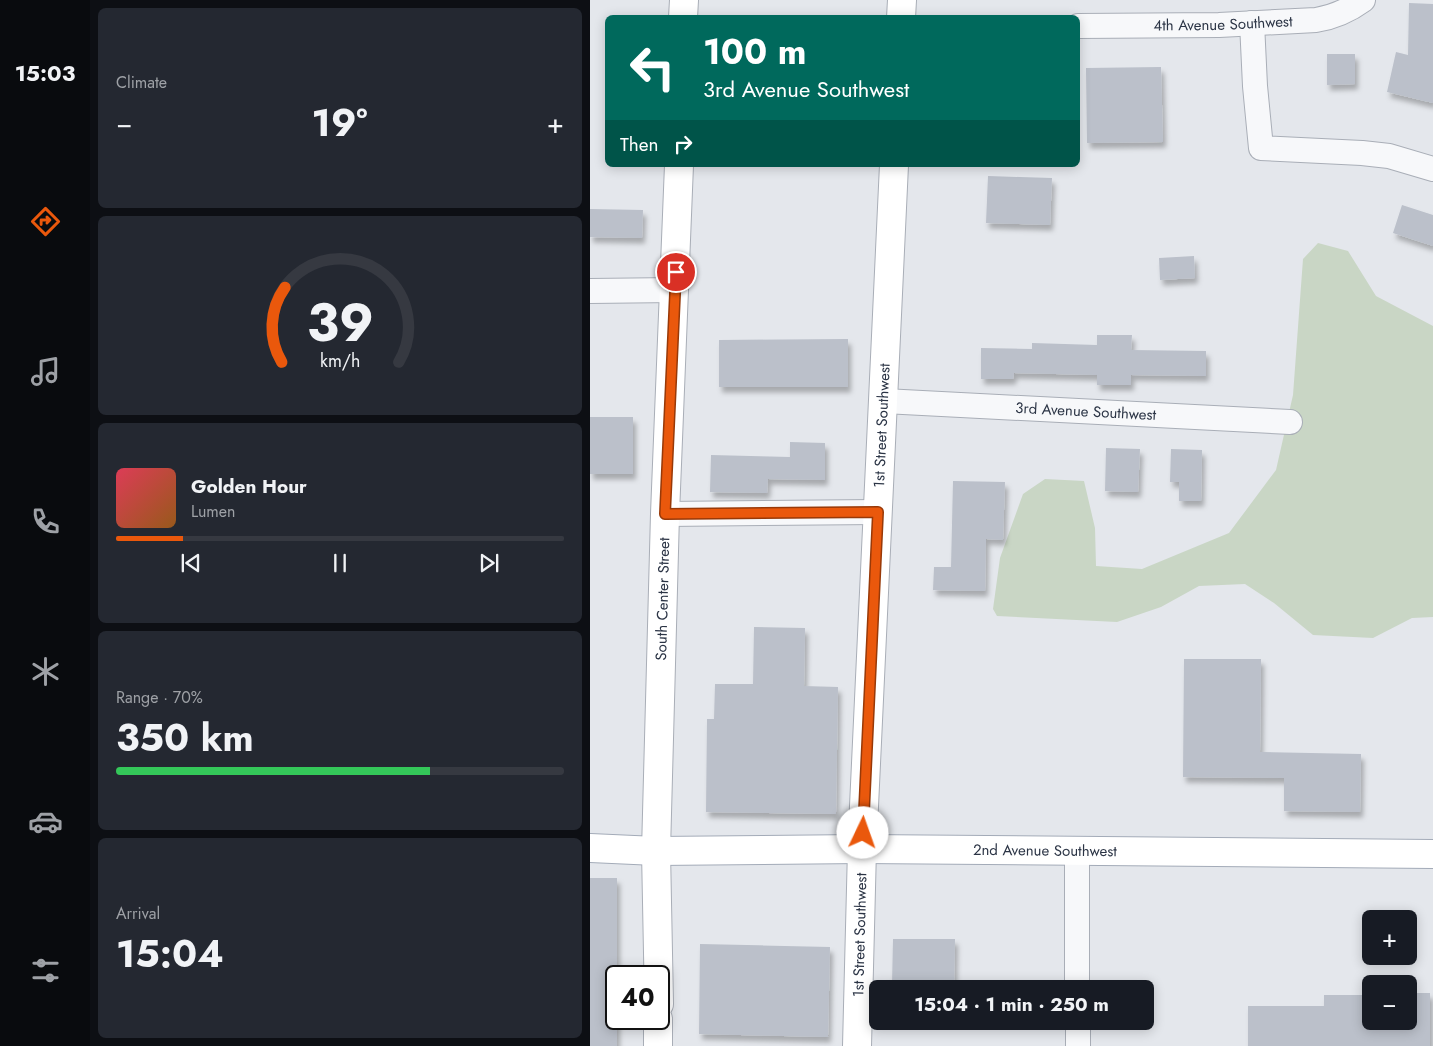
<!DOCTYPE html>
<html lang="en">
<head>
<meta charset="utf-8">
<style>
  body { margin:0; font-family:Jost,sans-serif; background:#242831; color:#f1f3f6; height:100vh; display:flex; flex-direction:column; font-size:19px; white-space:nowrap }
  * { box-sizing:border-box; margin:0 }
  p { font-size:16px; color:#9ea1a6 }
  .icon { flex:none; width:28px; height:28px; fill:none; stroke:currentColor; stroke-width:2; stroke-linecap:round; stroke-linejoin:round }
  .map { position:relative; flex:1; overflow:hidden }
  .sheet { display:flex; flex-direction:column; gap:8px; padding:8px; background:#0d0f14; width:500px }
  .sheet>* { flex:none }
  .guide { position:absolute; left:15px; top:15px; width:475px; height:152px; border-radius:8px; box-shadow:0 2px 12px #0003; background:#00695c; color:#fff; overflow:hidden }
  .buttons { position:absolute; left:772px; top:910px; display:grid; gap:10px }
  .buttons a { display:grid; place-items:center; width:55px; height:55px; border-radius:8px; background:#171b24; box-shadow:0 2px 12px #0003; font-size:25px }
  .speed { position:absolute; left:15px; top:965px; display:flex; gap:10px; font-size:25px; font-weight:700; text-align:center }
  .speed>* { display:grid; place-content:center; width:65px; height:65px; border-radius:50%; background:#171b24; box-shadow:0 2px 12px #0003; line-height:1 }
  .speed .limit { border:2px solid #111; border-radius:8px; background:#fff; color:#111 }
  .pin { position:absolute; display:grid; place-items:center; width:42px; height:42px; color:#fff; margin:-21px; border:2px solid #fff; border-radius:50%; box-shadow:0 1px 5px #0007 }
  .me { position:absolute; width:55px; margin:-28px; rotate:3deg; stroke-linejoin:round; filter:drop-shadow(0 0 4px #0008) }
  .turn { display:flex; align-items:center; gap:18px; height:105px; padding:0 15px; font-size:22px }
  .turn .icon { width:65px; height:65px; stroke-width:2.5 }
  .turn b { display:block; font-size:35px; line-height:42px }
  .then { display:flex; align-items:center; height:48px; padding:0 15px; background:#0003; gap:10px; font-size:19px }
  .big { font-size:38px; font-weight:700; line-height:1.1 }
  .sheet .widget { flex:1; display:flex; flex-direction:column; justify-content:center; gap:8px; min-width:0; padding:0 18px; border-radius:8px; background:#242831 }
  .sheet .dial { align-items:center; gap:0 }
  .dial svg { height:130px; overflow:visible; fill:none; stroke:#363941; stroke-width:7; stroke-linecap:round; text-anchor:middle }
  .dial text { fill:#f1f3f6; stroke:none }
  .song { display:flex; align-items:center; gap:15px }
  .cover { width:60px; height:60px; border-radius:8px; background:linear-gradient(135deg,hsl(350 70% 55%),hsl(30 70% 35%)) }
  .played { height:5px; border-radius:2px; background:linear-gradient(90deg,#ea580c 15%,#363941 15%) }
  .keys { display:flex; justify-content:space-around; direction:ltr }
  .heat { display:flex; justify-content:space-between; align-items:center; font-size:28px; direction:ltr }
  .charge { height:8px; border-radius:4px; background:linear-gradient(90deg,#34c759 70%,#363941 0) }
  .trip { position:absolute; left:279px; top:980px; width:285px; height:50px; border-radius:8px; background:#171b24; box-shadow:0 2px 12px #0003; font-weight:700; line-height:50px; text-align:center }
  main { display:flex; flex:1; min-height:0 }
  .tab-bar { display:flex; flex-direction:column; width:90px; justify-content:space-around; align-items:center; background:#090b0e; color:#9ea1a6 }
  .tab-bar .icon { width:35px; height:35px }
  .tab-bar .on { color:#ea580c }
  .tab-bar b { font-size:22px; color:#f1f3f6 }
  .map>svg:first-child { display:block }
</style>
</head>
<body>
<main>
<nav class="tab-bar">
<b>15:03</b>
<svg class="icon on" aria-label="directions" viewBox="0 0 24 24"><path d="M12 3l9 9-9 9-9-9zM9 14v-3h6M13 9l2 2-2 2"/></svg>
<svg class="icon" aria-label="music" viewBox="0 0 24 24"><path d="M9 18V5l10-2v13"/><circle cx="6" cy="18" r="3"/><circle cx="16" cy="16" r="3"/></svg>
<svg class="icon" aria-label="phone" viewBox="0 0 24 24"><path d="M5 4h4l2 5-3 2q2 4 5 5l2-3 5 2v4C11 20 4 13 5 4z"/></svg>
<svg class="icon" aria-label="climate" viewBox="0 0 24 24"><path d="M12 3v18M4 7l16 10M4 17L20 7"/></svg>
<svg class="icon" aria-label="car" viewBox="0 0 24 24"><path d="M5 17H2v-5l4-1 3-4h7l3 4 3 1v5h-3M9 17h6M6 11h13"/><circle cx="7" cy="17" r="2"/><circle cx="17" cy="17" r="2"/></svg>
<svg class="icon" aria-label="filters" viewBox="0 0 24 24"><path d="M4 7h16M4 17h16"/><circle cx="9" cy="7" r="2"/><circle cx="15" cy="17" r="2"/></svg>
</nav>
<section class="sheet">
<div class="widget"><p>Climate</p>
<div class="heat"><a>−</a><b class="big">19°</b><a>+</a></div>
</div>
<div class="widget dial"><svg viewBox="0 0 100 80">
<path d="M14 69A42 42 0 1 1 86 69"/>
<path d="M14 69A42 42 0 0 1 16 23" stroke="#ea580c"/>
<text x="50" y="56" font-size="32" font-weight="700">39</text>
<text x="50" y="72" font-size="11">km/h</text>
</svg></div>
<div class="widget">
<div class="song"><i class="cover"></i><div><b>Golden Hour</b><p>Lumen</p></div></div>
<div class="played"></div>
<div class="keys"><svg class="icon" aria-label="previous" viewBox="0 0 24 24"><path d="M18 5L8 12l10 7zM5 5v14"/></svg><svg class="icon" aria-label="pause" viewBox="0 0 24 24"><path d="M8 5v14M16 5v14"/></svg><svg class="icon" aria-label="next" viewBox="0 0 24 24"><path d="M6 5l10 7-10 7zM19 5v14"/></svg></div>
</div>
<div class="widget"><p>Range · 70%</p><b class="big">350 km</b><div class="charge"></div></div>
<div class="widget"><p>Arrival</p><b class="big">15:04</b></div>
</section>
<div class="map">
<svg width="843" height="1046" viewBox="0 0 843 1046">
  <defs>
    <filter id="shadow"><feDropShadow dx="3" dy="5.5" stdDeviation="2.5" flood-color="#0004"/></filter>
  </defs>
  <rect width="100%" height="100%" fill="#e4e7ec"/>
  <path fill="#c9d6c5" d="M 728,243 L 758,251 L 786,296 L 843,326 L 843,617 L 822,618 L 783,638 L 723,635 L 684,603 L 655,584 L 609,586 L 571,607 L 527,622 L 407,616 L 403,609 L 410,558 L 433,494 L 455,479 L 494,481 L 505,528 L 506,566 L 552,569 L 639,533 L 686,470 L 703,395 L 713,259 Z"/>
  <path fill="#bbc0ca" filter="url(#shadow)" d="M 819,3 L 843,4 L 843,103 L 797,92 L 806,52 L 818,55 Z
    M 737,54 L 765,54 L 765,84 L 737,85 Z
    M 571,67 L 573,142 L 497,143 L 496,68 Z
    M 398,176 L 462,178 L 460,225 L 396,223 Z
    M 812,205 L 843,215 L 843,246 L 803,233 Z
    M 0,209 L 53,210 L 52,238 L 0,237 Z
    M 604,256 L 605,278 L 570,280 L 569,258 Z
    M 507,335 L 542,335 L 541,350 L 616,351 L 616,376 L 541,375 L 541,385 L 507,385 L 507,375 L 424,373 L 423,379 L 391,379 L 391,348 L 442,349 L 442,343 L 507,345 Z
    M 258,339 L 258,387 L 129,387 L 129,340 Z
    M 0,417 L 43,417 L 43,474 L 0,474 Z
    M 200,442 L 235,443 L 235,480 L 178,479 L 177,493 L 120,492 L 121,455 L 200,457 Z
    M 516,448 L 550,449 L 548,492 L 515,491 Z
    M 581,449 L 612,450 L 611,501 L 589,501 L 589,482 L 580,482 Z
    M 363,481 L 415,482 L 413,540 L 396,539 L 395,591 L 343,590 L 344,567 L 361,567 Z
    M 164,627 L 215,628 L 214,686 L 248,687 L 246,814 L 116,812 L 117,719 L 124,719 L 125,684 L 163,684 Z
    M 594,659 L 671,659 L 670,752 L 771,754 L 770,812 L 694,811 L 694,778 L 593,777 Z
    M 0,878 L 27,878 L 27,1046 L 0,1046 Z
    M 303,939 L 365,939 L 364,986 L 302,985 Z
    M 110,944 L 240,947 L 238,1037 L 109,1034 Z
    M 819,993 L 840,993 L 840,1046 L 658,1046 L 658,1006 L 734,1006 L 734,995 L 781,995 L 781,1021 L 819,1021 Z"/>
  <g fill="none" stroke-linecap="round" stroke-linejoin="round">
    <g stroke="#a9aeb7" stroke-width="26">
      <g id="street">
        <path d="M 662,23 L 665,86 L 671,148 L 772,153 L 799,156 L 843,169"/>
        <path id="s1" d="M 488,26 L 629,25 L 726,20 C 744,17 758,11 773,0"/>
        <path d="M 0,291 L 85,290"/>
        <path id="s2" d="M 294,401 L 700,422"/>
        <path d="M 75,514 L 288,512"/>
        <path d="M 487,989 L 487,851"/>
        <path d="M 488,1021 L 488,1046"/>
      </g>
    </g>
    <g stroke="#a9aeb7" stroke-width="30">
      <g id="secondary">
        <path d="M 93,18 L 94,0"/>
        <path d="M 311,18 L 312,0"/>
        <path id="s3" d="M 69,1004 L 66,851 L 75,514 L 89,165"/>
        <path d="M 68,1046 L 68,1019"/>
        <path id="s4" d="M 267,1046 L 272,849 L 304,165"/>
      </g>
    </g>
    <g stroke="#a3abb8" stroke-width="30">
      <g id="primary">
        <path id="s5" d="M 0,848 L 66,851 L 272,849 L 843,854"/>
      </g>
    </g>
    <use href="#street" stroke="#f7f8fa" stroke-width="24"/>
    <use href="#secondary" stroke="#fff" stroke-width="28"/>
    <use href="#primary" stroke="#fff" stroke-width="28"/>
  </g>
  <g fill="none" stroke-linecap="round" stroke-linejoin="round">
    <g stroke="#983908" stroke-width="12">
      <path id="route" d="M 86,272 L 75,514 L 288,512 L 273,833"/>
    </g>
    <use href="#route" stroke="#ea580c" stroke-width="9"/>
  </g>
  <g text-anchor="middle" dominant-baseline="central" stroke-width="4" stroke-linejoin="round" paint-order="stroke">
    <g font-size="15" fill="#2b3445" stroke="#f4f6f9">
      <text stroke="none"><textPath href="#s1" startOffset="145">4th Avenue Southwest</textPath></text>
      <text stroke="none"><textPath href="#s2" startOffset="202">3rd Avenue Southwest</textPath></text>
      <text stroke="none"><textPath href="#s4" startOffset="621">1st Street Southwest</textPath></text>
      <text stroke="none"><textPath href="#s3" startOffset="405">South Center Street</textPath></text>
      <text stroke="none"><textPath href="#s5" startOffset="455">2nd Avenue Southwest</textPath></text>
      <text stroke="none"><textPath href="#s4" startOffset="111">1st Street Southwest</textPath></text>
    </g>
  </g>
</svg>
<div class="buttons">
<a>+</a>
<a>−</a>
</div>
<div class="speed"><div class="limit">40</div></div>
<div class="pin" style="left:86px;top:272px;background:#d93025"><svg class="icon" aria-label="arrive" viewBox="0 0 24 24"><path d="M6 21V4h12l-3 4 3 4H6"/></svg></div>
<svg class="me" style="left:273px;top:833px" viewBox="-20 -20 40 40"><circle r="19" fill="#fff"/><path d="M0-13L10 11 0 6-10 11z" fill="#ea580c"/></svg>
<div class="trip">15:04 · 1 min · 250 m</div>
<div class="guide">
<div class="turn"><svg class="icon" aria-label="left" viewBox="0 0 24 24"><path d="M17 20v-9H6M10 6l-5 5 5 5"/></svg><div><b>100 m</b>3rd Avenue Southwest</div></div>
<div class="then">Then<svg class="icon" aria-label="right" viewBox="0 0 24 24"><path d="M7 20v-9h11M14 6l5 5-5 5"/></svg></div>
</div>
</div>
</main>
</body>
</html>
